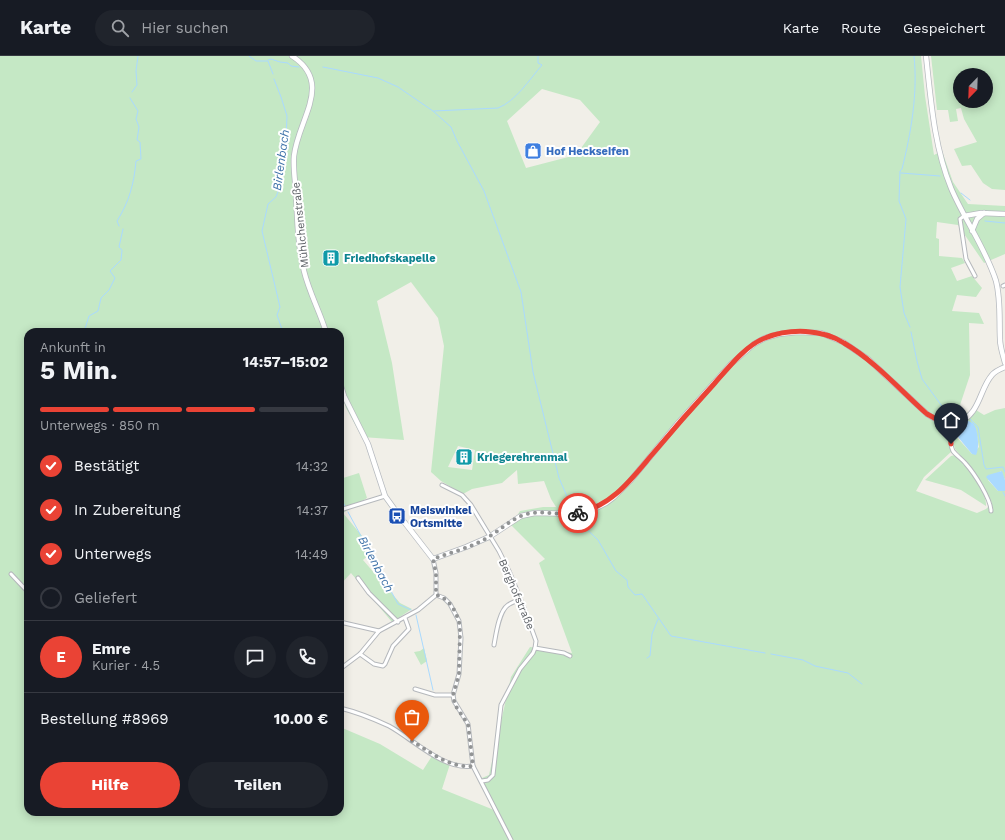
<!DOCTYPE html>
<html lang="de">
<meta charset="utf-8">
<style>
body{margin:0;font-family:"Work Sans",sans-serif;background:#20242c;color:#f1f3f6;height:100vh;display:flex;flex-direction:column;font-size:15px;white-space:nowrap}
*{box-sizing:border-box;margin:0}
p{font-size:13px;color:#9ea1a6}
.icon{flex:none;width:22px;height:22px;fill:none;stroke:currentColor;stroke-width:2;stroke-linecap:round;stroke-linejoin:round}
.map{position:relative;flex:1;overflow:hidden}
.side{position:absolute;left:24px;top:272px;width:320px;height:488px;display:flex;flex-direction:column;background:#171b24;border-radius:12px;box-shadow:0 2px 10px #0003}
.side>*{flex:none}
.needle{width:26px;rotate:203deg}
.fabs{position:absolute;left:953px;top:12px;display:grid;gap:8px}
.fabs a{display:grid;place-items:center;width:40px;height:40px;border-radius:50%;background:#171b24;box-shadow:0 2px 10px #0003;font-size:20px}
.pin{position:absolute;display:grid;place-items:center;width:34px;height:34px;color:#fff;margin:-41px -17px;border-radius:50% 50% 50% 0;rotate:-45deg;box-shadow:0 0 4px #0007}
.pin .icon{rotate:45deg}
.courier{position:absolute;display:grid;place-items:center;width:40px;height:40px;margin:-20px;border:3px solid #ea4335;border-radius:50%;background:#fff;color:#222;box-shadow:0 1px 5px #0007}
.headline em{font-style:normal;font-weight:700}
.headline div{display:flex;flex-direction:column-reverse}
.headline{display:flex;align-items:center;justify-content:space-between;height:68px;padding:0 16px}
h1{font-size:26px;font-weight:700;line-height:30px}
.bar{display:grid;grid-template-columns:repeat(4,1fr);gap:6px 4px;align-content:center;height:48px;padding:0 16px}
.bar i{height:5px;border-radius:3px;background:#363941}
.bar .current{background:#ea4335}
.bar p{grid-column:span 4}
.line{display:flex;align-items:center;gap:10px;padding:0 16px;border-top:1px solid #363941}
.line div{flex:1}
.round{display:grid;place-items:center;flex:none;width:42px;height:42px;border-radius:21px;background:#20242c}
ol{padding:0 16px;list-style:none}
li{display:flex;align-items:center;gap:12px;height:44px}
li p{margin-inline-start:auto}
li .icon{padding:4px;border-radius:50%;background:#ea4335;color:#fff;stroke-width:4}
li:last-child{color:#9ea1a6}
li i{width:22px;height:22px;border:2px solid #363941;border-radius:50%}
.primary-button{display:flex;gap:8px;margin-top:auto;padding:8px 16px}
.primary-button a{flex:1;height:46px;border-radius:24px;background:#ea4335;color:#fff;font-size:16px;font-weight:700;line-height:46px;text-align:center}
.primary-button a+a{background:#20242c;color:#f1f3f6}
header{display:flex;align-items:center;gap:24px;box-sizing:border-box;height:56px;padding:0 20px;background:#171b24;border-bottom:1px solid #363941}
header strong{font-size:19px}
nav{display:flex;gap:22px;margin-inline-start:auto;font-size:14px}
.search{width:280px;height:36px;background:#20242c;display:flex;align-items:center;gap:10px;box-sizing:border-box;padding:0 14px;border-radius:22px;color:#9ea1a6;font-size:15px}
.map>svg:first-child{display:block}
</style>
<header>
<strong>Karte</strong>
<div class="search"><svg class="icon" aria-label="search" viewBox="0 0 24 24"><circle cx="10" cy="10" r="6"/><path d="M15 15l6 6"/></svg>Hier suchen</div>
<nav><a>Karte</a><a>Route</a><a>Gespeichert</a></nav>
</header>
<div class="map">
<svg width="1005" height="784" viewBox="0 0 1005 784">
<rect width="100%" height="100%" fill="#f1efe8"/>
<g fill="#c5e8c5" fill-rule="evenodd">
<path d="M0 0H921L925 40 934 99 942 95 953 126 968 148 1005 150V198L984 207 958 169 937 166 936 182 939 183V200L962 202 965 207 951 212 957 225 972 220 982 232 976 241 957 239 952 255 979 257 984 268 969 267 970 319 960 349 966 357 976 354 984 359 995 354 1005 352V424L1001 415 988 424 998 435H1005V784H0ZM542 33 580 44 600 66 576 99 526 112 507 65ZM411 226 438 262 444 290 431 416 441 425 463 438 472 433 502 427 517 414 518 428 544 425 551 443 556 451H543L520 455 511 469 545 503 539 507 572 597 530 591 511 621 489 719 482 722 494 754 442 733 450 708 432 700 423 714 380 688 340 671V756H28V276H340V334L346 352 362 381 404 384 392 307 377 245ZM938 357C948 361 955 360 966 357V364C977 369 977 380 979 391L972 398 954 378V389L955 393 972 413 992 447 986 453 977 457 916 435 924 421 952 395 949 369ZM458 390 475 394 472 414 448 411Z"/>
<path d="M931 0H1005V134L992 133 983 127 971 109 962 110 954 93 977 86 964 63 961 52 956 53 958 65 950 66 948 54H937ZM960 19H986V45H960Z"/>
<path d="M955 399C966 410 987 435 986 450L961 434 925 424 951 400Z"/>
<path d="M359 417 367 442 343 457 367 486 372 496 363 504 400 547 412 553 392 566 351 517 340 529V423Z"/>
<path d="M424 592 427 605 421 609 414 596 420 595Z"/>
</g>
<g fill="#aadaff">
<path d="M966 364C968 365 971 366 973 367 978 372 980 393 976 399L972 398 953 375 955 370Z"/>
<path d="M1002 415 1005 424V435H998L986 421 988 419Z"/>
</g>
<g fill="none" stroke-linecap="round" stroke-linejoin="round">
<g stroke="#aadaff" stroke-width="1">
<path d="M249 0 256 5H268L273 18"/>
<path d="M268 4 271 3 280 6 288 7 291 10 299 11"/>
<path d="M323 11 378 22 398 31 433 55 451 71 457 85 484 135 521 236 533 316 559 422 573 454"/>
<path d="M274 23 281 41 287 60 286 82 279 113V133L276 141 268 148 262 175 280 251 277 259 283 276"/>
<path d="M132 36 137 29 136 15 138 0"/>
<path d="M434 55 498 52C516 45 529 24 542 9L538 7V0"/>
<path d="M901 117 940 120"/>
<path d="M961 137 970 144"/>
<path d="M985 165 1005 167"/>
<path d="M119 170 117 165C129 146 134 128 136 105L141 103 140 86 137 84 139 71 136 63 138 55 130 42"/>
<path d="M910 271 904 257 900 231 906 163 899 145 900 115 902 113C911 77 918 37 914 0"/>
<path d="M84 276 89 260 98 255 101 242 109 234 115 222 110 215 121 204 122 194 119 191 123 173"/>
<path d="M911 276 917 305 922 323 947 357 952 358 960 357"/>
<path d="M969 362 978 371 984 409 986 413 1003 411 1005 416"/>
<path d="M1003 436 1005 440"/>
<path d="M340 441 345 450"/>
<path d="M348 456 398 548 411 554"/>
<path d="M575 461 577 464 598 484 616 515 627 524 628 531 635 539 642 538 671 580 765 597"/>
<path d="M416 559 433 634"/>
<path d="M771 598 803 604 815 610 848 617 862 628"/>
<path d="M647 602 650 600 652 578 658 563"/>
</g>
<g stroke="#b5b8bc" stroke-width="5">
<g id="street">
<path d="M964 160 960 163 966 203 975 220"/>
<path d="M1003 230 1005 229"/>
<path d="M950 367C950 376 949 387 953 395 956 399 963 404 966 408 974 417 991 443 991 455"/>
<path d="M442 429 462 439 471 449 499 495 509 515 524 552 536 585 535 592 533 597 520 613 501 649 493 719 488 724 482 725"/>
<path d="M340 454 385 440"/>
<path d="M11 518 28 536"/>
<path d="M358 522 369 537 398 566"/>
<path d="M436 539 444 542 450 548 459 565 461 582 459 618 453 639 454 645 468 668 473 710 511 784"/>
<path d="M340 566 379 575"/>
<path d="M494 589C496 578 499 555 508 549 511 547 516 545 520 543"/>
<path d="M535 592 564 597 570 600"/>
<path d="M360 598 374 608 383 610 385 608 393 590 409 573 405 562"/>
<path d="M340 613 360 598 379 575 418 554 436 539V517L433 503"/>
<path d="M415 633 435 639H453"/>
<path d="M340 652C357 656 374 663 389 670 413 683 444 715 473 710"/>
</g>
</g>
<g stroke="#b6babf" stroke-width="6">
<g id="secondary">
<path d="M292 0C334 27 298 63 294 100 293 112 295 124 296 136 297 163 298 190 304 215 309 236 320 256 326 276"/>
<path d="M926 0C931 45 934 90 951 132 964 163 986 193 996 225 1001 244 999 264 1000 283 1000 291 1003 299 1005 307"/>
<path d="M964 160 981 157 1005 158"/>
<path d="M972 175 977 163 984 157"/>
<path d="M340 327 344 340 368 388 385 440 398 458 433 503 466 491 489 481 521 460 535 457 577 458 596 452 606 447 614 441 630 425 678 367 731 308 754 288 765 282 779 278 798 276 821 277 843 286 868 303 927 358C941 368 962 371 973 355 981 344 983 329 992 319 995 315 1000 313 1005 311"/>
</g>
</g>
<use href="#street" stroke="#fff" stroke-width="3"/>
<use href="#secondary" stroke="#fff" stroke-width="4.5"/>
</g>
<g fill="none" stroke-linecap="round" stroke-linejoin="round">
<path stroke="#929495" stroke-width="4" stroke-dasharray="0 7.2" d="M412 685C430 696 451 713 473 710L468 668 455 649 453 639 459 618 460 571C458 558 450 542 436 539V517L433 503C452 496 473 491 490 480 502 473 512 462 527 458 544 454 561 460 578 457"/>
<path stroke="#ea4335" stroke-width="5" d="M578 457C611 450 630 425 650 401 671 376 692 352 714 328 728 312 746 289 765 282 790 272 822 273 844 287 875 305 900 334 927 358L938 364 950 367 951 388"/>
</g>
<defs>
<g id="shop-square" transform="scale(0.9)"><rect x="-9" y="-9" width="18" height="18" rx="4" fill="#3f7fe0" stroke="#fff"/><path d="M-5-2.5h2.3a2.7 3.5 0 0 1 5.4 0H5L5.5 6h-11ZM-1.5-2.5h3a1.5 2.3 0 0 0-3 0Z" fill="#fff"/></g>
<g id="building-square" transform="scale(0.9)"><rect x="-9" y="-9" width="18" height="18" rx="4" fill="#0f9aa8" stroke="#fff"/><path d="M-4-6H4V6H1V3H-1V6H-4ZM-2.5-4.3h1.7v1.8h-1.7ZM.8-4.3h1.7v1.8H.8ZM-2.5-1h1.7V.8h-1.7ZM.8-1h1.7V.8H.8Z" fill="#fff"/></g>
<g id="bus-square" transform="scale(0.9)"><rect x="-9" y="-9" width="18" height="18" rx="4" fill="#1a4fb4" stroke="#fff"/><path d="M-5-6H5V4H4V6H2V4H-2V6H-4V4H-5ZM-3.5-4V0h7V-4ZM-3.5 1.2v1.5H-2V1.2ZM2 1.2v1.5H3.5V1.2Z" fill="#fff"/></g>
</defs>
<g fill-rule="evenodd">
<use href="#shop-square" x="533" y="95"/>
<use href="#building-square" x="331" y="202"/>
<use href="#building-square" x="464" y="401"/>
<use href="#bus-square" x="397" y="460"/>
</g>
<g text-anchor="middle" stroke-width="4" stroke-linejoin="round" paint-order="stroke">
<g font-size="11" font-weight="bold" fill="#366cbe" stroke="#fff" text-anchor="start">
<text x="546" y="99">Hof Heckseifen</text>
</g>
<g font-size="11" fill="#5f6368" stroke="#fff">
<text transform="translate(300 169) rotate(-96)" y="4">Mühlchenstraße</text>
<text transform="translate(517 538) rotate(67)" y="4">Berghofstraße</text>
</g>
<g font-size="11" font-weight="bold" fill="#0d838f" stroke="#fff" text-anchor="start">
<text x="344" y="206">Friedhofskapelle</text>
<text x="477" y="405">Kriegerehrenmal</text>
</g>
<g font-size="11" font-weight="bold" fill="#164399" stroke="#fff" text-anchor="start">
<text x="410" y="458">Meiswinkel<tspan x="410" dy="13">Ortsmitte</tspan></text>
</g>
<g font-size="12" font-style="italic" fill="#4174aa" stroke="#fff">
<text transform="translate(281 104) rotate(-82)" y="4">Birlenbach</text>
<text transform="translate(376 508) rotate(62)" y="4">Birlenbach</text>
</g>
</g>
</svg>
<div class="fabs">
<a><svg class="needle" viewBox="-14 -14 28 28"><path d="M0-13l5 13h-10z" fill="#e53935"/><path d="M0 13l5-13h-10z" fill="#9ea1a6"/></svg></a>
</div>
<div class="pin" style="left:412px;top:685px;background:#ea580c"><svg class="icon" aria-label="bag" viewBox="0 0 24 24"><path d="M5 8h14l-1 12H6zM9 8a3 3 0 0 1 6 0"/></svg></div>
<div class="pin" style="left:951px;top:388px;background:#1f2937"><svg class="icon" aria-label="home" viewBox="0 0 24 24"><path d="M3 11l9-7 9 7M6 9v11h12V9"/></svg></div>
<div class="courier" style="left:578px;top:457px"><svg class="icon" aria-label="bike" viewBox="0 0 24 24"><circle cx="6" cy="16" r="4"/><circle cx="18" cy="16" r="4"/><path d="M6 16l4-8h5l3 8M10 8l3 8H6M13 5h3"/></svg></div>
<section class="side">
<div class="headline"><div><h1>5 Min.</h1><p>Ankunft in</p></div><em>14:57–15:02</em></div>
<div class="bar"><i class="current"></i><i class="current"></i><i class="current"></i><i></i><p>Unterwegs · 850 m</p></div>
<ol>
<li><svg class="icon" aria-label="check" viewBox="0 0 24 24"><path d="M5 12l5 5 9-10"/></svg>Bestätigt<p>14:32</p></li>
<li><svg class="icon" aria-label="check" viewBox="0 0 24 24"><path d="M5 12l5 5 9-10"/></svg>In Zubereitung<p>14:37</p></li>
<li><svg class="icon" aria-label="check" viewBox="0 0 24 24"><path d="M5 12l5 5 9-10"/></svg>Unterwegs<p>14:49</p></li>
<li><i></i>Geliefert</li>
</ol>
<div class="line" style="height:72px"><b class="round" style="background:#ea4335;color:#fff">E</b><div><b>Emre</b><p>Kurier · 4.5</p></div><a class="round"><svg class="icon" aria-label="chat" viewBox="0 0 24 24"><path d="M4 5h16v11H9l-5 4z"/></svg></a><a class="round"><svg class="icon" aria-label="phone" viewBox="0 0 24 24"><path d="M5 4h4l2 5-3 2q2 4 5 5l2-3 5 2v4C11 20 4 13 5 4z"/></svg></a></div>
<div class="line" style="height:52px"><div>Bestellung #8969</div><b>10.00 €</b></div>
<div class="primary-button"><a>Hilfe</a><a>Teilen</a></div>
</section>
</div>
